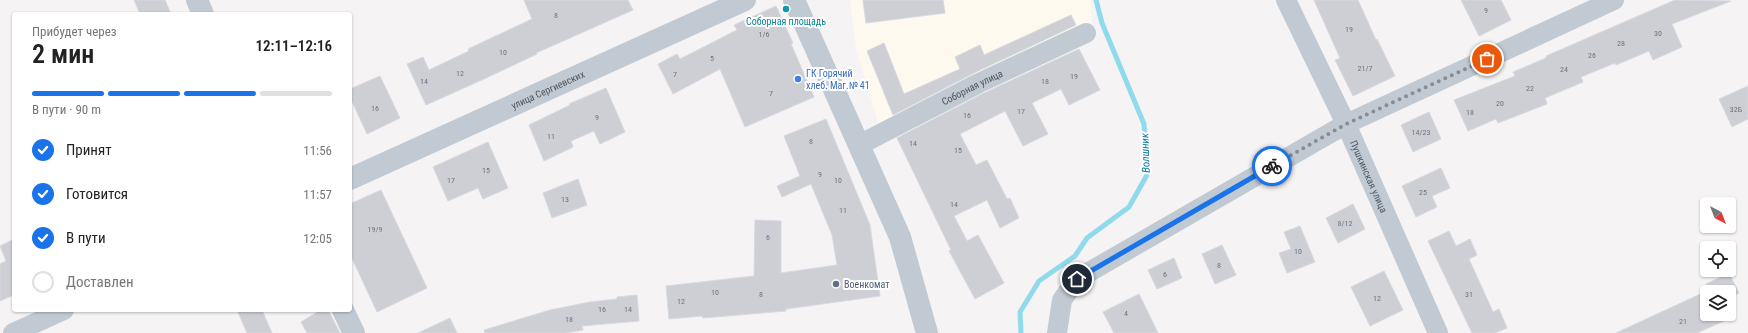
<!DOCTYPE html>
<html lang="ru">
<meta charset="utf-8">
<style>
body{margin:0;font-family:"Roboto Condensed",sans-serif;background:#f2f2f2;color:#222;height:100vh;display:flex;flex-direction:column;font-size:15px;white-space:nowrap}
*{box-sizing:border-box;margin:0}
p{font-size:13px;color:#767676}
.icon{flex:none;width:22px;height:22px;fill:none;stroke:currentColor;stroke-width:2;stroke-linecap:round;stroke-linejoin:round}
.map{position:relative;flex:1;overflow:hidden}
.drawer{position:absolute;left:12px;top:12px;width:340px;height:300px;display:flex;flex-direction:column;background:#fff;border-radius:4px;box-shadow:0 1px 3px #0004}
.drawer>*{flex:none}
.needle{width:26px;rotate:138deg}
.tools{position:absolute;left:1700px;top:197px;display:grid;gap:8px}
.tools a{display:grid;place-items:center;width:36px;height:36px;border-radius:4px;background:#fff;box-shadow:0 1px 3px #0004;font-size:20px}
.pin{position:absolute;display:grid;place-items:center;width:34px;height:34px;color:#fff;margin:-17px;border:2px solid #fff;border-radius:50%;box-shadow:0 1px 4px #0007}
.courier{position:absolute;display:grid;place-items:center;width:40px;height:40px;margin:-20px;border:3px solid #1a73e8;border-radius:50%;background:#fff;color:#222;box-shadow:0 1px 5px #0007}
.overview em{font-style:normal;font-weight:600}
.overview div{display:flex;flex-direction:column-reverse}
.overview{display:flex;align-items:center;justify-content:space-between;height:68px;padding:0 20px}
h1{font-size:26px;font-weight:600;line-height:30px}
.bar{display:grid;grid-template-columns:repeat(4,1fr);gap:6px 4px;align-content:center;height:48px;padding:0 20px}
.bar i{height:5px;border-radius:3px;background:#e0e0e0}
.bar .on{background:#1a73e8}
.bar p{grid-column:span 4}
ol{padding:0 20px;list-style:none}
li{display:flex;align-items:center;gap:12px;height:44px}
li p{margin-inline-start:auto}
li .icon{padding:4px;border-radius:50%;background:#1a73e8;color:#fff;stroke-width:4}
li:last-child{color:#767676}
li i{width:22px;height:22px;border:2px solid #e0e0e0;border-radius:50%}
.map>svg:first-child{display:block}
</style>
<div class="map">
<svg width="1748" height="333" viewBox="0 0 1748 333">
<rect width="100%" height="100%" fill="#f5f3f3"/>
<path fill="#fdf9ef" d="M850 0H1091L1092 27 879 126 856 49Z"/>
<g fill="none" stroke-linecap="round" stroke-linejoin="round">
<path stroke="#90daee" stroke-width="5" d="M1021 333 1020 312 1039 281 1075 256 1087 238 1129 207 1147 175 1144 124 1102 23 1096 0"/>
</g>
<g fill="#cdcfd5" stroke="#d7d9de">
<path d="M134 0H165L171 14H140Z"/>
<path d="M524 0H628L633 10 536 53 537 54 484 79 426 105 407 64 423 57 429 70 469 51 468 49 532 19Z"/>
<path d="M863 0H943L945 13 866 23Z"/>
<path d="M1314 0H1358L1376 40 1377 39 1395 76 1353 96 1335 60 1340 58Z"/>
<path d="M1461 0H1501L1511 20 1479 36Z"/>
<path d="M1675 0 1731 1 1672 24 1682 47 1653 60 1649 51 1616 65 1615 63 1581 77 1583 82 1545 98 1547 104 1498 123 1496 119 1468 131 1454 100 1515 76 1513 72 1546 58V56Z"/>
<path d="M776 6 793 43 791 44 814 97 745 127 720 69 673 94 658 64 677 54 680 59 737 30 734 25Z"/>
<path d="M1071 15 1076 25 974 73 893 115 867 51 884 43 904 94 960 69 955 57 980 45 984 55Z"/>
<path d="M1079 49 1100 90 1069 105 1061 89 1032 103 1048 134 1023 146 1005 111 960 134 976 165 987 160 1007 199 1010 198 1019 218 1000 228 987 200 954 216 967 241 978 235 1004 283 975 299 949 251 951 250 897 138 984 93Z"/>
<path d="M380 76 400 118 367 134 350 97V89Z"/>
<path d="M1748 86V119L1732 127 1719 99Z"/>
<path d="M606 88 625 132 600 144 594 131 571 141 573 147 544 161 529 125 570 105 569 104Z"/>
<path d="M1429 112 1441 139 1413 152 1401 125Z"/>
<path d="M826 119 870 225 880 296 786 309V311L703 318 702 316 669 319 666 286 754 276 755 220 781 221V273L837 265 832 235 811 184 782 197 777 186 800 176 784 136Z"/>
<path d="M488 142 508 188 483 199 478 188 448 201 433 167Z"/>
<path d="M1441 168 1450 188 1432 196 1437 207 1416 217 1402 186Z"/>
<path d="M578 179 587 205 552 218 543 193Z"/>
<path d="M381 190 427 288 377 312 350 254V204Z"/>
<path d="M1353 204 1365 229 1338 243 1326 218Z"/>
<path d="M1300 226 1315 262 1287 273 1279 253 1291 249 1284 232Z"/>
<path d="M1449 231 1456 246 1470 239 1477 255 1469 259 1493 312 1499 309 1507 328 1495 333H1472L1428 241Z"/>
<path d="M14 239V295L0 301V264L6 261 0 246Z"/>
<path d="M1222 245 1236 275 1215 284 1202 254Z"/>
<path d="M1174 258 1182 278 1157 289 1148 270Z"/>
<path d="M1384 271 1403 310 1370 326 1351 287Z"/>
<path d="M1725 275H1730L1739 293 1729 298V292H1707V314H1729V302L1735 316 1697 333H1616L1709 290 1706 284Z"/>
<path d="M1139 294 1158 333H1114L1103 312Z"/>
<path d="M637 295 639 321 582 326 583 330 566 333H485L484 330 550 310 590 302 617 299V297Z"/>
<path d="M237 310H262L272 333H247Z"/>
<path d="M321 310H328L340 333H307L301 322Z"/>
<path d="M450 318 457 333H418Z"/>
</g>
<g fill="none" stroke-linecap="round" stroke-linejoin="round">
<g stroke="#c1cad2" stroke-width="20">
<path id="s1" d="M1286 0 1346 124 1438 333"/>
<path id="s2" d="M859 145 979 83 1086 33"/>
<path d="M13 333 64 310"/>
<path d="M1057 333 1062 300 1077 279 1346 124 1614 0"/>
</g>
<g stroke="#c1cad2" stroke-width="22">
<path d="M197 0 203 14"/>
<path d="M794 0 900 237 927 333"/>
<path id="s3" d="M350 179 745 0"/>
<path d="M343 310 354 333"/>
</g>
</g>
<g fill="none" stroke-linecap="round" stroke-linejoin="round">
<path stroke="#868d94" stroke-width="4" stroke-dasharray="0 7.2" d="M1272 166 1346 124 1487 59"/>
<path stroke="#1a73e8" stroke-width="5" d="M1077 279 1272 166"/>
</g>
<circle fill="#0f9aa8" stroke="#fff" stroke-width="1.5" cx="786" cy="9" r="4"/>
<circle fill="#3f7fe0" stroke="#fff" stroke-width="1.5" cx="798" cy="79" r="4"/>
<circle fill="#5c6f8a" stroke="#fff" stroke-width="1.5" cx="836" cy="284" r="4"/>
<g text-anchor="middle" stroke-width="4" stroke-linejoin="round" paint-order="stroke">
<g font-size="8" fill="#6b747e">
<text x="1486" y="13">9</text>
<text x="556" y="18">8</text>
<text x="1349" y="32">19</text>
<text x="1658" y="36">30</text>
<text x="764" y="37">1/6</text>
<text x="1621" y="46">28</text>
<text x="503" y="55">10</text>
<text x="1592" y="58">26</text>
<text x="712" y="61">5</text>
<text x="1365" y="71">21/7</text>
<text x="1564" y="72">24</text>
<text x="460" y="76">12</text>
<text x="675" y="77">7</text>
<text x="1074" y="79">19</text>
<text x="424" y="84">14</text>
<text x="1045" y="84">18</text>
<text x="1530" y="91">22</text>
<text x="771" y="96">7</text>
<text x="1500" y="106">20</text>
<text x="375" y="111">16</text>
<text x="1736" y="112">32Б</text>
<text x="1021" y="114">17</text>
<text x="1470" y="115">18</text>
<text x="967" y="118">16</text>
<text x="597" y="120">9</text>
<text x="1421" y="135">14/23</text>
<text x="551" y="139">11</text>
<text x="811" y="144">8</text>
<text x="913" y="146">14</text>
<text x="958" y="153">15</text>
<text x="486" y="173">15</text>
<text x="820" y="177">9</text>
<text x="451" y="183">17</text>
<text x="838" y="183">10</text>
<text x="1423" y="195">25</text>
<text x="565" y="202">13</text>
<text x="954" y="207">14</text>
<text x="843" y="213">11</text>
<text x="1345" y="226">8/12</text>
<text x="375" y="232">19/9</text>
<text x="768" y="240">6</text>
<text x="1298" y="254">10</text>
<text x="1219" y="268">8</text>
<text x="1165" y="277">6</text>
<text x="715" y="295">10</text>
<text x="761" y="297">8</text>
<text x="1469" y="297">31</text>
<text x="1377" y="301">12</text>
<text x="681" y="304">12</text>
<text x="602" y="312">16</text>
<text x="628" y="312">14</text>
<text x="1126" y="316">4</text>
<text x="569" y="322">18</text>
<text x="1683" y="324">21</text>
</g>
<g font-size="10" fill="#0d838f" stroke="#fff">
<text x="786" y="25">Соборная площадь</text>
</g>
<g font-size="10" fill="#366cbe" stroke="#fff" text-anchor="start">
<text x="806" y="77">ГК Горячий<tspan x="806" dy="12">хлеб. Маг.№ 41</tspan></text>
</g>
<g font-size="10" fill="#4a5661" stroke="#fff">
<text dy="4" stroke="none"><textPath href="#s2" startOffset="127">Соборная улица</textPath></text>
<text dy="4" stroke="none"><textPath href="#s3" startOffset="217">улица Сергиевских</textPath></text>
<text dy="4" stroke="none"><textPath href="#s1" startOffset="195">Пушкинская улица</textPath></text>
</g>
<g font-size="10" fill="#4e5e75" stroke="#fff" text-anchor="start">
<text x="844" y="288">Военкомат</text>
</g>
<g font-size="11" font-style="italic" fill="#0c7c9b" stroke="#fff">
<text transform="translate(1145 153) rotate(-92)" y="4">Волшник</text>
</g>
</g>
</svg>
<div class="tools">
<a><svg class="needle" viewBox="-14 -14 28 28"><path d="M0-13l5 13h-10z" fill="#e53935"/><path d="M0 13l5-13h-10z" fill="#767676"/></svg></a>
<a><svg class="icon" aria-label="locate" viewBox="0 0 24 24"><circle cx="12" cy="12" r="6"/><path d="M12 2v4M12 18v4M2 12h4M18 12h4"/></svg></a>
<a><svg class="icon" aria-label="layers" viewBox="0 0 24 24"><path d="M12 4l9 5-9 5-9-5zM3 14l9 5 9-5"/></svg></a>
</div>
<div class="pin" style="left:1487px;top:59px;background:#ea580c"><svg class="icon" aria-label="bag" viewBox="0 0 24 24"><path d="M5 8h14l-1 12H6zM9 8a3 3 0 0 1 6 0"/></svg></div>
<div class="pin" style="left:1077px;top:279px;background:#1f2937"><svg class="icon" aria-label="home" viewBox="0 0 24 24"><path d="M3 11l9-7 9 7M6 9v11h12V9"/></svg></div>
<div class="courier" style="left:1272px;top:166px"><svg class="icon" aria-label="bike" viewBox="0 0 24 24"><circle cx="6" cy="16" r="4"/><circle cx="18" cy="16" r="4"/><path d="M6 16l4-8h5l3 8M10 8l3 8H6M13 5h3"/></svg></div>
<section class="drawer">
<div class="overview"><div><h1>2 мин</h1><p>Прибудет через</p></div><em>12:11–12:16</em></div>
<div class="bar"><i class="on"></i><i class="on"></i><i class="on"></i><i></i><p>В пути · 90 m</p></div>
<ol>
<li><svg class="icon" aria-label="check" viewBox="0 0 24 24"><path d="M5 12l5 5 9-10"/></svg>Принят<p>11:56</p></li>
<li><svg class="icon" aria-label="check" viewBox="0 0 24 24"><path d="M5 12l5 5 9-10"/></svg>Готовится<p>11:57</p></li>
<li><svg class="icon" aria-label="check" viewBox="0 0 24 24"><path d="M5 12l5 5 9-10"/></svg>В пути<p>12:05</p></li>
<li><i></i>Доставлен</li>
</ol>
</section>
</div>
